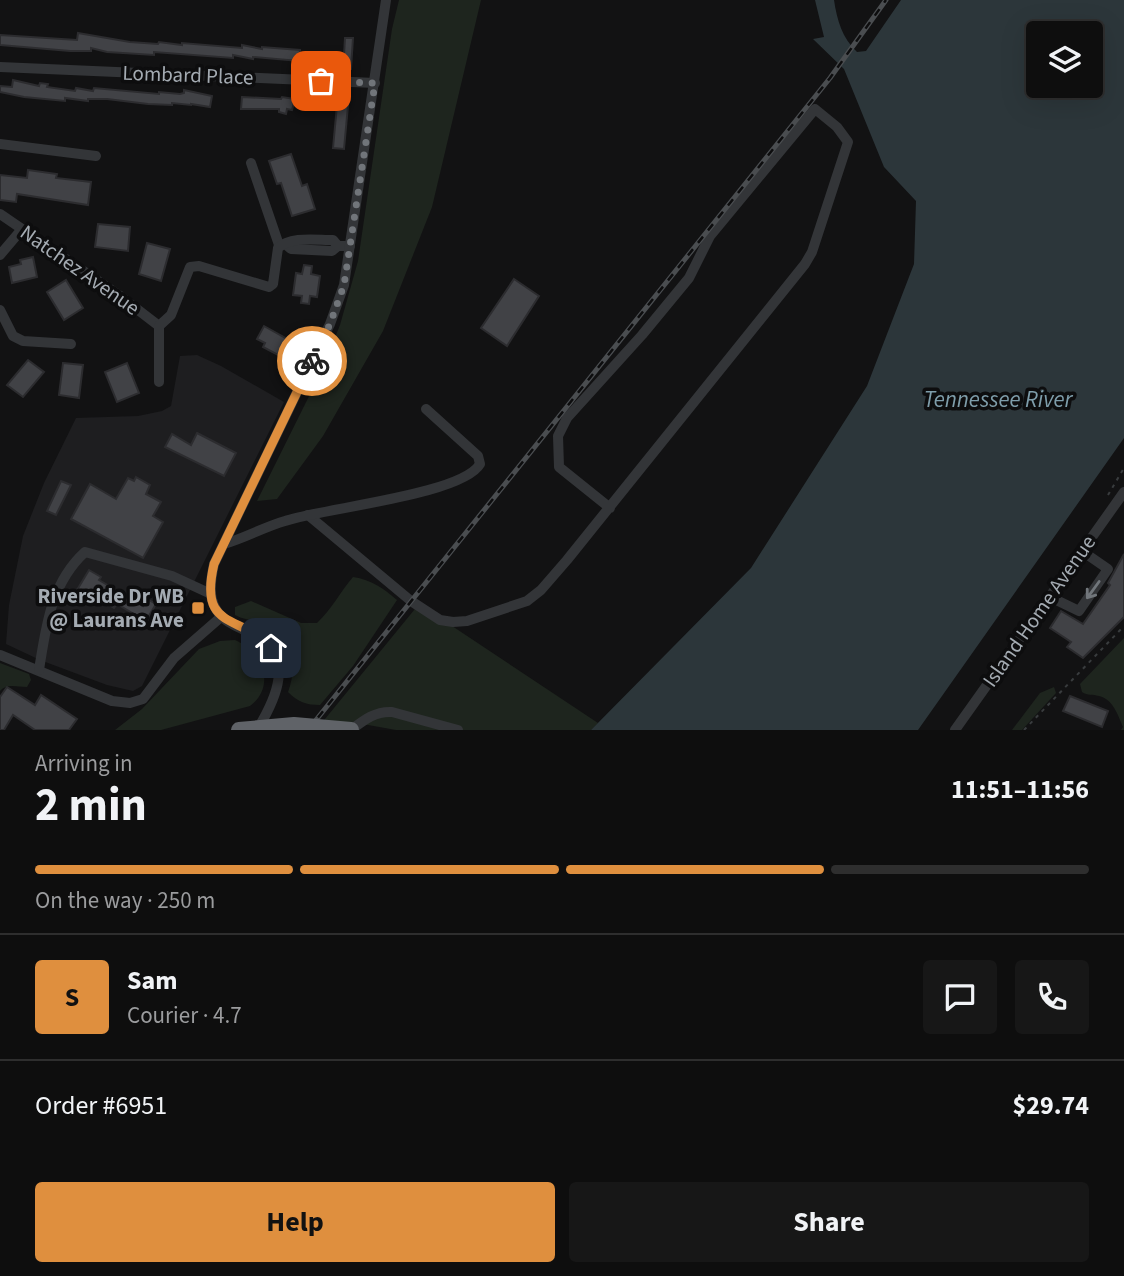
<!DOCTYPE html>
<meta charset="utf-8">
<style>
body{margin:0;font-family:"Source Sans 3",sans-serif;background:#171717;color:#f1f3f6;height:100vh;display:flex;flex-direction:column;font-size:26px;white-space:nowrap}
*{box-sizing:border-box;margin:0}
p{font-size:23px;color:#9b9c9e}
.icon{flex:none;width:38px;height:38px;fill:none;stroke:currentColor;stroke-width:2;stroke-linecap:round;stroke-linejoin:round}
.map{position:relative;height:730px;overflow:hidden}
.side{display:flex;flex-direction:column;background:#0e0e0e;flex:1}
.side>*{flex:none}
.buttons{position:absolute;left:1026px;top:21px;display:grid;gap:14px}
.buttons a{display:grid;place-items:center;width:77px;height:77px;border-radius:7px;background:#0e0e0e;box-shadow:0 7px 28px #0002,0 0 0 2px #2e2e2e;font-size:35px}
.pin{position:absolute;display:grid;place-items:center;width:60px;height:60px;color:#fff;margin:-30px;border-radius:14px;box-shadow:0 4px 10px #0006}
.courier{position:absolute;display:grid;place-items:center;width:70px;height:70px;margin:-35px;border:5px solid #df8f3e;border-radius:50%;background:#fff;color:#222;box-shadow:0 2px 9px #0007}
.summary em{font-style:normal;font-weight:700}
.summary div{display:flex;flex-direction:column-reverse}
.summary{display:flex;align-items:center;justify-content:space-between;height:119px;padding:0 35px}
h1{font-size:46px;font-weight:700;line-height:52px}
.bar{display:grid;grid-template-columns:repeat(4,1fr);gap:10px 7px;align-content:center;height:84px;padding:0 35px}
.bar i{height:9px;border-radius:5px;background:#2e2e2e}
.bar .current{background:#df8f3e}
.bar p{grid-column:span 4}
.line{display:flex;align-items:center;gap:18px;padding:0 35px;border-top:2px solid #2e2e2e}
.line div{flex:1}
.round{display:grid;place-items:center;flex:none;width:74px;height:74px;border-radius:7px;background:#171717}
.button{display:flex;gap:14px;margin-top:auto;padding:14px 35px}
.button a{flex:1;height:80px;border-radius:7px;background:#df8f3e;color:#111;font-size:28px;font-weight:700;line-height:80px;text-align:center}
.button a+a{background:#171717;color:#f1f3f6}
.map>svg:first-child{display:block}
</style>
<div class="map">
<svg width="1124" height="730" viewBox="0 0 1124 730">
<rect width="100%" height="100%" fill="#121213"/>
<path fill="#1e1e20" d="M197 355 221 366 284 402 142 686 133 691 107 685 40 660 6 644 9 605 23 536 44 483 76 418 138 416 162 411 171 406 180 356Z"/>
<g fill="#1e251e">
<path d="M399 0H481L432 207 383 331 323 436 277 499 257 501 322 370 340 325 358 261 392 29Z"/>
<path d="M353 577C372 580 383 588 397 600L353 666 320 705C306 705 298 702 288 692 297 669 295 634 267 624 256 620 246 621 235 615V607L251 601 301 623H317C332 609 340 592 353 577Z"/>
<path d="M419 604 598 723 591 730H396L357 723 316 730Z"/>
<path d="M1124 638V730H1121L1123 727C1118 715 1113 699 1099 696 1092 694 1088 696 1082 692L1080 684Z"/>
<path d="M235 640C262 652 277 685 250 706L161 730H115L142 709 199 649 220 641Z"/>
<path d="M0 663 29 674 31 680 27 687C17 687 7 683 0 691Z"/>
<path d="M1054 687 1056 693 1022 730H1012L1040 693Z"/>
</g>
<path fill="#2c363a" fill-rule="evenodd" d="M815 0H834C837 20 842 38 857 52L866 51 901 0H1124V438L918 730H591L751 568 867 386 914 264 916 201 884 167 844 69 813 39 824 37ZM1038 33H1090V86H1038Z"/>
<g fill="#414246" stroke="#2c2c2f" stroke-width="2">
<path d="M78 33 130 42 158 44 159 42 182 45V43L242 48V45L262 49V47L300 50 299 61 253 57V59L233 55V58L154 52V55L107 52 91 48V51H70L0 45V35L77 40Z"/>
<path d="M345 38H353L351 69 340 68 342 55H344Z"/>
<path d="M13 80 39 86 40 83 48 84 47 87 75 91 76 88 93 91 94 88 159 94V92L180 94 184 93V90L212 96 210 107 191 104V105L172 103V105L148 104 107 99H88V101L65 98V101L24 97 0 92V86L12 87Z"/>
<path d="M338 94 349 95 344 149 333 148Z"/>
<path d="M242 97 281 99 282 97 295 99 292 110 287 109 286 114 279 112V109H241Z"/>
<path d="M291 154 302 186 307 184 315 209 292 216 281 183 277 184 269 161Z"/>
<path d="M28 170 57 174 56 178 91 182 88 205 17 194 16 202 0 200V175L27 178Z"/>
<path d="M98 224 130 227 128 251 95 247Z"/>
<path d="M147 243 170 249 161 281 139 274Z"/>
<path d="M33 257 37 277 12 283 9 267 21 264 20 260Z"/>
<path d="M304 265 312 266 311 274 320 276 317 297 310 296 309 304 301 303 302 296 293 295 296 273 302 274Z"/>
<path d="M514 279 539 296 507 346 481 328Z"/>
<path d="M66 280 83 308 64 320 47 292Z"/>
<path d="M264 326 287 339 278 355 263 347 265 343 257 339Z"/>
<path d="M28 360 44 372 23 397 7 385Z"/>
<path d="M63 363 83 365 79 398 59 395Z"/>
<path d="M127 363 139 393 117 402 105 372Z"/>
<path d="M197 433 236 453 224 476 165 447 172 434 191 445Z"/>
<path d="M136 477 150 485 146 494 161 502 153 516 163 522 143 558 71 519 90 484 116 499 128 478 134 481Z"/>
<path d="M61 481 71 485 56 515 47 511Z"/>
<path d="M1124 554V617L1083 658 1067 647 1071 642 1050 628 1061 611 1083 624 1110 585 1108 583Z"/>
<path d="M89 570 101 577 99 580 143 606 147 599 156 604 144 624 136 618 137 616 117 604 114 608 91 594 89 598 77 590Z"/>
<path d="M7 687 35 705 41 695 77 719 69 730H35L13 715 4 730H0V697Z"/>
<path d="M1070 696 1108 711 1102 727 1063 711Z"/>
</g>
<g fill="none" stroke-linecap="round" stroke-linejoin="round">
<g stroke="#393c3e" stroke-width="2" stroke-dasharray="3.5 5" stroke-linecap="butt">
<path d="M1108 495 1124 468"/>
<path d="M1024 730 1124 626"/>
</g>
<g stroke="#333538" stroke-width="10">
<path d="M0 67 375 83"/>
<path d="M0 144 96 156"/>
<path d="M251 163 279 245"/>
<path d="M0 214 120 296 159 326"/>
<path d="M285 244 291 249 332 251 338 246"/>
<path d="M0 255 22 229"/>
<path d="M0 310 13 336 23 341 71 344"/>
<path d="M159 382V326L171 315 190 267 199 266 269 287 273 284 278 248C291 236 315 240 333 240L338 246H350"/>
<path d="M308 515 411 601 440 620 453 622 467 621 527 601 541 590 567 560 805 264 812 252 848 142 837 127 815 109 710 236 689 278 642 335 567 418 558 436 559 467 610 508"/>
<path d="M224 544C245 538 264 527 285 521 323 508 462 495 480 464L478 456 426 409"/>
<path d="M1050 597 1079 611 1108 569 1082 551"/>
<path d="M0 655 112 701 130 703 143 699 174 658 221 617"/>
<path d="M39 670C46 626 51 583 85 552L172 576 211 594"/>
<path d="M257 730C276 699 296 657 254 635 244 629 229 625 221 616 207 601 210 583 214 564L330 324 344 285 386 0"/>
<path d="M351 730C364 720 375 711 392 712L458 730"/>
<path d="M955 730 1124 492"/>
</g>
<g stroke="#4a4d50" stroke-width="5">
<path id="rail" d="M308 730 830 78 886 0"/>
</g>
<use href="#rail" stroke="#0d0d0e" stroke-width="2.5" stroke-dasharray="8" stroke-linecap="butt"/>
<path stroke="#606368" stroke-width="16" d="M239 730 294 725 351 730"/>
</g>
<defs><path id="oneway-shaft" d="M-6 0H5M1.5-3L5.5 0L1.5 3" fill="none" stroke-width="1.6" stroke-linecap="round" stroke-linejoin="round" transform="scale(1.75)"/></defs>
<use stroke="#71767b" href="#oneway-shaft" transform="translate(1093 590) rotate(126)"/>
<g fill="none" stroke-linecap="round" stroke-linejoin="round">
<path stroke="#71757a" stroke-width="7" stroke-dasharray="0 12.6" d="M312 361 330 324 344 285 375 83 321 81"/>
<path stroke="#df8f3e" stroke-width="9" d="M271 648C241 613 198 632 214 564L312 361"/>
</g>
<rect fill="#df8f3e" stroke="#0d0d0e" stroke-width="2.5" x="191" y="601" width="14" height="14" rx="3.5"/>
<g text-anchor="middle" stroke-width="7" stroke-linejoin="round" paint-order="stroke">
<g font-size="21" fill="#a4abb2" stroke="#0d0d0e">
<text transform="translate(188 75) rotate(2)" y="7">Lombard Place</text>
<text transform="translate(80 270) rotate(35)" y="7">Natchez Avenue</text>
<text transform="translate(1039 611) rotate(-55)" y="7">Island Home Avenue</text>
</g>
<g font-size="21" font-weight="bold" fill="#a4abb2" stroke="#0d0d0e" text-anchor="end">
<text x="184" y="603">Riverside Dr WB<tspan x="184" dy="24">@ Laurans Ave</tspan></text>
</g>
<g font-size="23" font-style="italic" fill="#7e9daa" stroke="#0d0d0e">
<text x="998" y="407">Tennessee River</text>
</g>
</g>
</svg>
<div class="buttons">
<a><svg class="icon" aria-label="layers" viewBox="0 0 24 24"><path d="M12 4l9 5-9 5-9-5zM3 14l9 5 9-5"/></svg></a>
</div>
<div class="pin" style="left:321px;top:81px;background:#ea580c"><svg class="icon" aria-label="bag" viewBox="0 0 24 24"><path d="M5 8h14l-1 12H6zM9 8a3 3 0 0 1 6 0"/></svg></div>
<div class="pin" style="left:271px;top:648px;background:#1f2937"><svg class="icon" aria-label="home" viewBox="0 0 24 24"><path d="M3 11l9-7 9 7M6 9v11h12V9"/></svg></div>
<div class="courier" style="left:312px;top:361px"><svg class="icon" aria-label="bike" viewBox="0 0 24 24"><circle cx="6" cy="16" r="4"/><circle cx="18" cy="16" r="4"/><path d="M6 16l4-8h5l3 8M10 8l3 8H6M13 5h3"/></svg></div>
</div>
<section class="side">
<div class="summary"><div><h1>2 min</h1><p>Arriving in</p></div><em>11:51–11:56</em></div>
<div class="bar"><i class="current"></i><i class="current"></i><i class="current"></i><i></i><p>On the way · 250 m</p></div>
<div class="line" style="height:126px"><b class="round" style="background:#df8f3e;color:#111">S</b><div><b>Sam</b><p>Courier · 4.7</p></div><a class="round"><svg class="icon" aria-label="chat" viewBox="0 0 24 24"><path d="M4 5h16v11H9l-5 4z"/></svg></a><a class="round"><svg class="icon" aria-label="phone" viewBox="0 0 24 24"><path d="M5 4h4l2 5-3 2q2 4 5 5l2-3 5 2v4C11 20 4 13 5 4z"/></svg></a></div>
<div class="line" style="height:91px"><div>Order #6951</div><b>$29.74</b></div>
<div class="button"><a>Help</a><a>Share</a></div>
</section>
